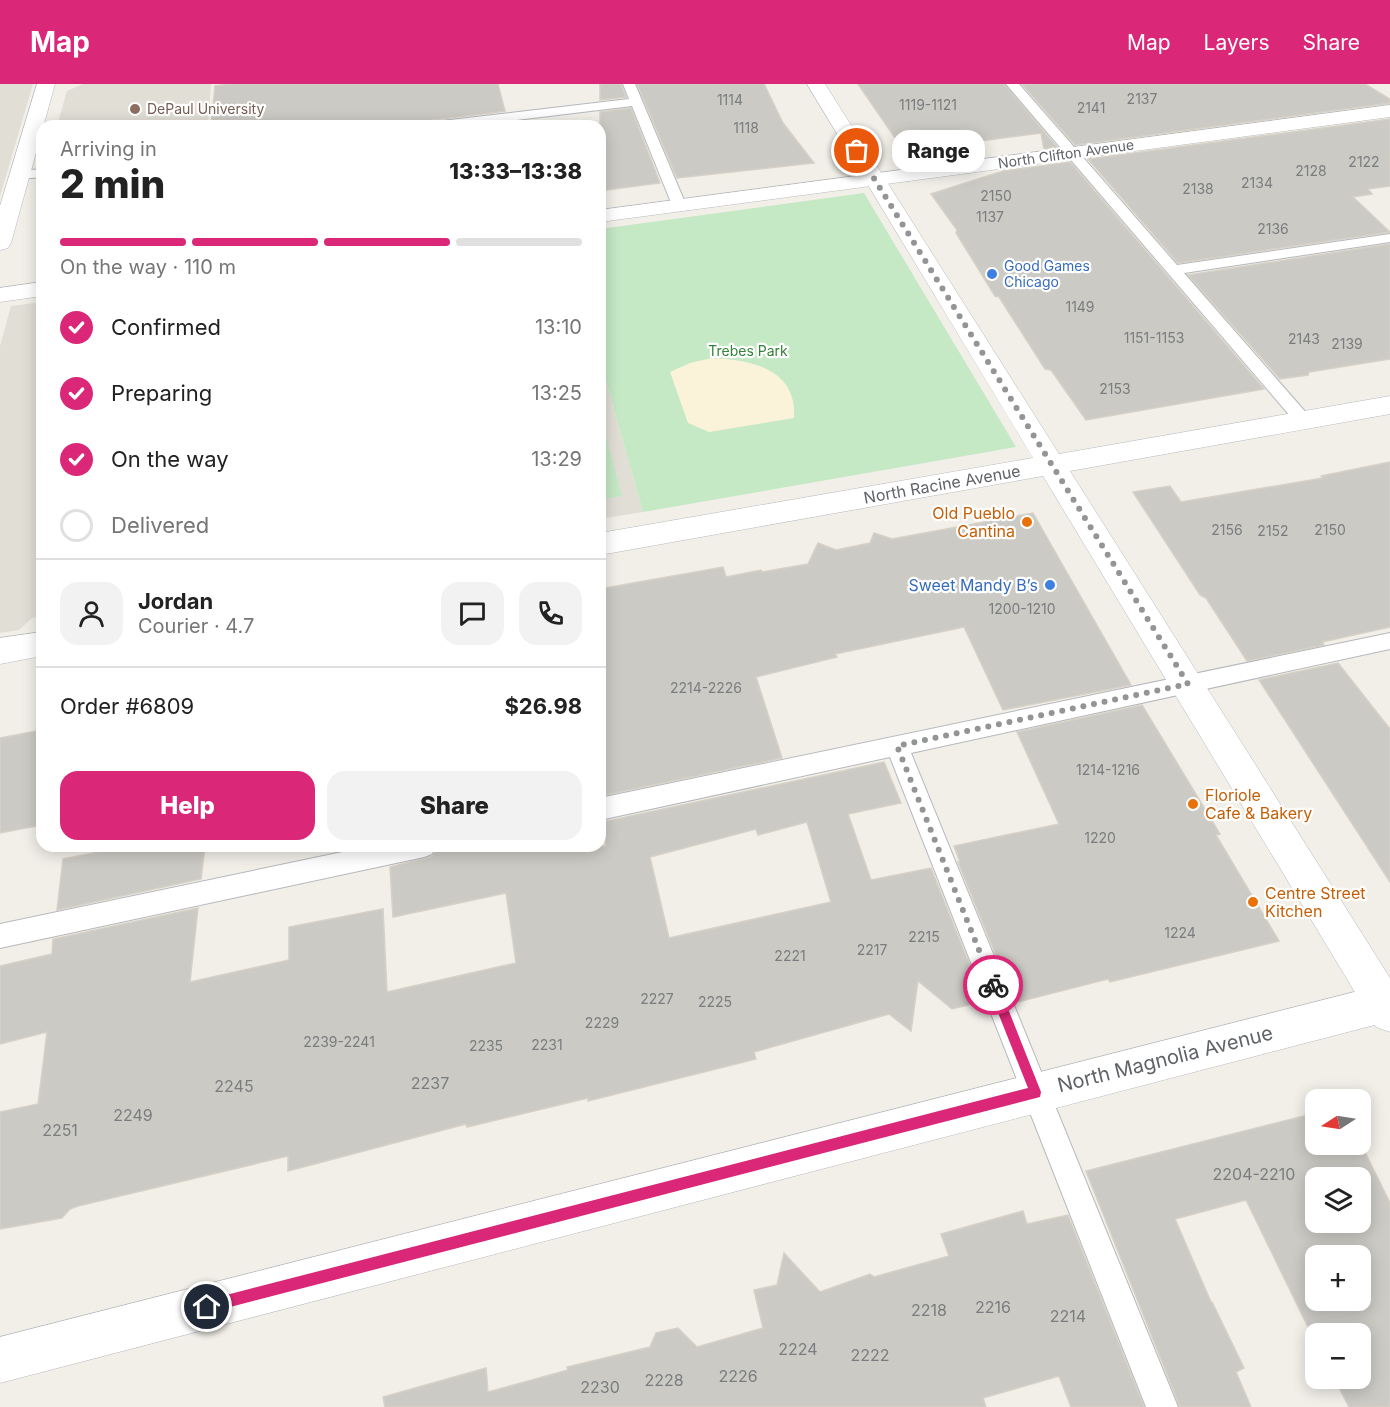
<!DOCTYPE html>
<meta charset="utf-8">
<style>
body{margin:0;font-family:Inter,sans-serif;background:#f2f2f2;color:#222;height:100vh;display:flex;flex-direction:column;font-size:22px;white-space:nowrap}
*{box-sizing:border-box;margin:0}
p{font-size:20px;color:#767676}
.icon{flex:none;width:33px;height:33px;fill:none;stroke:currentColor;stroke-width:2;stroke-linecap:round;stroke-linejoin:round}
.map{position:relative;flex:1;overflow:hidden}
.drawer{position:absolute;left:36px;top:36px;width:570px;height:732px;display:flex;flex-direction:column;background:#fff;border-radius:18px;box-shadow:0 3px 15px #0003}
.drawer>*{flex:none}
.needle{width:39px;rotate:258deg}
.fabs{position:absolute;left:1305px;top:1005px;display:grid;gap:12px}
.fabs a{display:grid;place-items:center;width:66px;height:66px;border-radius:12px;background:#fff;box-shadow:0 3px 15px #0003;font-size:30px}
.pin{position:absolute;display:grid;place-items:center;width:51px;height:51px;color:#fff;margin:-26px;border:3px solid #fff;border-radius:50%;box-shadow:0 2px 6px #0007}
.courier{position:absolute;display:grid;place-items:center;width:60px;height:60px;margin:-30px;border:4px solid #db2777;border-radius:50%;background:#fff;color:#222;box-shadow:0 2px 8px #0007}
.bubble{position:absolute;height:42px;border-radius:18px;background:#fff;box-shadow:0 3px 15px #0003;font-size:20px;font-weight:800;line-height:42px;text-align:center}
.headline em{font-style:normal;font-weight:800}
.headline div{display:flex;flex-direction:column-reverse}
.headline{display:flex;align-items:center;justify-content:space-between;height:102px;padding:0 24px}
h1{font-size:39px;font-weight:800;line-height:45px}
.bar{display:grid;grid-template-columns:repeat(4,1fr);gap:9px 6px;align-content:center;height:72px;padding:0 24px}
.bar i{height:8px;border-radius:4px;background:#e0e0e0}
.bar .active{background:#db2777}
.bar p{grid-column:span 4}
.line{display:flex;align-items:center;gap:15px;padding:0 24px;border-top:2px solid #e0e0e0}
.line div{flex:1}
.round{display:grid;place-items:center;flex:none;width:63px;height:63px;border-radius:18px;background:#f2f2f2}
ol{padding:0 24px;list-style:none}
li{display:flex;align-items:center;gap:18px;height:66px}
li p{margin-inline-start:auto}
li .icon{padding:6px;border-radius:50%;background:#db2777;color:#fff;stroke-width:4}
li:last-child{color:#767676}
li i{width:33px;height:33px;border:3px solid #e0e0e0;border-radius:50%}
.button{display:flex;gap:12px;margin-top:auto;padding:12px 24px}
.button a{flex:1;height:69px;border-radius:18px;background:#db2777;color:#fff;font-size:24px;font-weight:800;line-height:69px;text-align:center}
.button a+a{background:#f2f2f2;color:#222}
header{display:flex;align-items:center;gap:36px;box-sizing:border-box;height:84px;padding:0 30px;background:#db2777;color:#fff}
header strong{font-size:28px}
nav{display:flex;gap:33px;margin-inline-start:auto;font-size:21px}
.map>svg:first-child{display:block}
</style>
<header>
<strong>Map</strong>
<nav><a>Map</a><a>Layers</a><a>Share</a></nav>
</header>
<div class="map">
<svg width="1390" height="1323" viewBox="0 0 1390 1323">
<rect width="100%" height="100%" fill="#f1efe8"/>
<g fill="#e1ded6">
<path d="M0 0H33L0 112Z"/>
<path d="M83 0H211L208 42H57L67 7Z"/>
<path d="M42 218V532L32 534 19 546 0 549V262L11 222Z"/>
<path d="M600 275 643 428 600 435Z"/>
</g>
<g fill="#c5e8c5">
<path d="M864 109 1016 363 643 428 600 275V145Z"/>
<path d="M600 330 622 412 600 416Z"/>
</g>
<path fill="#fbf3d9" d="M712 274C752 276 797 285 794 334L709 348 688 339 670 288 690 279Z"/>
<g fill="#cccac5" stroke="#d6d1c6" stroke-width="1.5" fill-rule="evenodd">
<path d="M231 0H498L505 27 433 36 424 42H211L215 2Z"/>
<path d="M600 0H621L626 13 600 16Z"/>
<path d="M637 0H764L783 39 814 79 677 94Z"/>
<path d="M858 0H1004L1057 63 1044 65 1041 49 904 67Z"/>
<path d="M1022 0H1365L1390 15V19L1075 61Z"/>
<path d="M631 24 660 99 600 107V28Z"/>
<path d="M1390 35V102L1368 105 1372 110 1353 113 1390 148 1178 179 1088 75Z"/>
<path d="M1070 78 1264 305 1086 336 1051 286 1045 285 999 213 995 212 956 149 957 146 931 110 1003 87Z"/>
<path d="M1390 160V275L1309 288 1308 291 1280 295 1188 191Z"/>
<path d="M1390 378V543L1322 558 1324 561 1247 577 1206 514 1200 511 1133 408 1170 402 1181 418 1323 394 1321 392Z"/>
<path d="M1033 429 1131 601 1003 626 964 543 835 570 837 573 756 593 782 674 600 712V505L723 483 726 493 761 486 762 488 808 480 818 459 836 466 870 459 874 449 892 455Z"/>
<path d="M1338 579 1390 645V798L1259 596Z"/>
<path d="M1142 621 1220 750 1216 751 1279 857 1110 898 1108 895 1018 918 1014 911H1012L958 778H960L954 762 1059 740 1017 648Z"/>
<path d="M42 646V741L0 749V654Z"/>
<path d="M884 678 901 719 848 730 871 796 931 784 984 917 952 925 918 897 911 947 889 930 754 968 756 975 588 1017V1014L467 1043 466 1040 288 1087V1072L78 1122 70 1125 62 1134 0 1145V1028L38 1020 47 948 0 960V882L52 870 53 855 198 824 190 898 289 876V843L383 825 387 908 516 879 506 809 393 833 390 783 433 772 438 762H606L602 738ZM807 738 831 818 669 854 650 773 756 745 758 751Z"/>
<path d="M130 762H205L201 795 57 826 63 775Z"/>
<path d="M1316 1029V1060H1360V1058L1390 1119V1323H1349L1334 1294H1360V1250L1316 1251 1312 1244 1309 1245 1246 1116 1175 1135 1211 1218H1212L1244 1284 1236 1288 1251 1323H1180L1086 1087ZM1316 1094H1360V1138H1316ZM1316 1172H1360V1216H1316Z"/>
<path d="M1023 1127 1027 1140 1068 1131 1144 1323H1071L1059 1292 983 1314 986 1323H385L383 1313 486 1284 488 1308 568 1286 567 1283 650 1263 656 1249 678 1244 697 1263 763 1244 754 1206 777 1201 784 1169 820 1208 870 1190 874 1193 949 1172 941 1150Z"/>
</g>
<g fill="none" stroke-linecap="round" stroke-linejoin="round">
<g stroke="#b5b8bc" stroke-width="2">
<g id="lane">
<path d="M623 0H635L686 121 684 124H674L672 121 632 22 466 42H426L433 38 629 15Z"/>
<path d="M1006 0H1019L1177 181 1390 150V158L1184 189 1309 332 1312 336 1309 340H1297Z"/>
<path d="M42 85V93L19 95 12 91 19 87Z"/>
<path d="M1390 549V565L911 669 1178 1323H1146L890 673 600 736V714Z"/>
<path d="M371 762H436L432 770 424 773 0 864V840Z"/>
</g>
</g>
<g stroke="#b5b8bc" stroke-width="1">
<g id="street">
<path d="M37 0H55L11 159 8 164 0 166V122Z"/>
<path d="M1390 21V33L600 138V126Z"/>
<path d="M42 198V212L0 218V204Z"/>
<path d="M1390 899V937L0 1299V1253Z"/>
</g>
</g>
<g stroke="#b6babf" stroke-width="1">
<g id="secondary">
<path d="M807 0H825L1059 370 1390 312V330L1070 387 1390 894V948L1376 943 1043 392 600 471V449L1033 374Z"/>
<path d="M42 548V572L0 580V554Z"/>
</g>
</g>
<use href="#lane" fill="#fff" fill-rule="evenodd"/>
<use href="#street" fill="#fff" fill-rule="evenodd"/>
<use href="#secondary" fill="#fff" fill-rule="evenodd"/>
</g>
<path fill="#db2777" d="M993 895 997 897 1041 1008 1040 1013 207 1229 202 1227 200 1223 202 1218 207 1216 1028 1004 987 901Z"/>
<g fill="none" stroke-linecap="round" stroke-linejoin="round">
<path stroke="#929495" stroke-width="6" stroke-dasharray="0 10.8" d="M857 67 1188 600 897 662 993 901"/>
</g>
<circle fill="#8d6e63" stroke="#fff" stroke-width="2" cx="135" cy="25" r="6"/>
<g fill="#3f7fe0" stroke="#fff" stroke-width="2">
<circle cx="992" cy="190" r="6"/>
<circle cx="1050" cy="501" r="6"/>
</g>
<g fill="#e8710a" stroke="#fff" stroke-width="2">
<circle cx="1027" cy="438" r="6"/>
<circle cx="1193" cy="720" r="6"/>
<circle cx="1253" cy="818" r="6"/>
</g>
<g text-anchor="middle" stroke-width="4.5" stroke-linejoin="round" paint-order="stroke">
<g font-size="14" fill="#7a7d7f">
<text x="1142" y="20">2137</text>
<text x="730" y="21">1114</text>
<text x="928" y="26">1119-1121</text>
<text x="1091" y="29">2141</text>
<text x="746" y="49">1118</text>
<text x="1364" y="83">2122</text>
<text x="1311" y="92">2128</text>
<text x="1257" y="104">2134</text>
<text x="1198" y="110">2138</text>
<text x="996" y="117">2150</text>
<text x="990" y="138">1137</text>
<text x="1273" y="150">2136</text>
<text x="1080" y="228">1149</text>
<text x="1154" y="259">1151-1153</text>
<text x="1304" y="260">2143</text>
<text x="1347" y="265">2139</text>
<text x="1115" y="310">2153</text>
<text x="1227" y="451">2156</text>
<text x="1330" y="451">2150</text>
<text x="1273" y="452">2152</text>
<text x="1022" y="530">1200-1210</text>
<text x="706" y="609">2214-2226</text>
<text x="1108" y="691">1214-1216</text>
<text x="1100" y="759">1220</text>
<text x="1180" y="854">1224</text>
<text x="924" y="858">2215</text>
<text x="872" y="871">2217</text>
<text x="790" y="877">2221</text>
<text x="657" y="920">2227</text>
<text x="715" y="923">2225</text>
<text x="602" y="944">2229</text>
<text x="339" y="963">2239-2241</text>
<text x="547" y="966">2231</text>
<text x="486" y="967">2235</text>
</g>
<g font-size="14" fill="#785e54" stroke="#fff" text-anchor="start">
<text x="147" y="30">DePaul University</text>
</g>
<g font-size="14" fill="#5f6368" stroke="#fff">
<text transform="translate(1066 70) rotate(-8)" y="5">North Clifton Avenue</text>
</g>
<g font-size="14" fill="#366cbe" stroke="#fff" text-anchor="start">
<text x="1004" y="187">Good Games<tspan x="1004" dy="16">Chicago</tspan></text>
</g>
<g font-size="14" fill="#348238" stroke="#fff">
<text x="748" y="272">Trebes Park</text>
</g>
<g font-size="16" fill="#5f6368" stroke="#fff">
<text transform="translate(942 400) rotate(-10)" y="6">North Racine Avenue</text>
</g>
<g font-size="16" fill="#c56008" stroke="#fff" text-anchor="start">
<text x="1015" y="435" text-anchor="end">Old Pueblo<tspan x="1015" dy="18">Cantina</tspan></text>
<text x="1205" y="717">Floriole<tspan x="1205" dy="18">Cafe &amp; Bakery</tspan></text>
<text x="1265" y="815">Centre Street<tspan x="1265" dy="18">Kitchen</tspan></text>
</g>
<g font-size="16" fill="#366cbe" stroke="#fff" text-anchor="end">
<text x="1038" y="507">Sweet Mandy B’s</text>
</g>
<g font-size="16" fill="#7a7d7f">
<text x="430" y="1005">2237</text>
<text x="234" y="1008">2245</text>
<text x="133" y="1037">2249</text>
<text x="60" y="1052">2251</text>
<text x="1254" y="1096">2204-2210</text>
<text x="993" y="1229">2216</text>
<text x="929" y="1232">2218</text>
<text x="1068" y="1238">2214</text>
<text x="798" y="1271">2224</text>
<text x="870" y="1277">2222</text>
<text x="738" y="1298">2226</text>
<text x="664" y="1302">2228</text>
<text x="600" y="1309">2230</text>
</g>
<g font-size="20" fill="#5f6368" stroke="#fff">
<text transform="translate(1165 975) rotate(-14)" y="7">North Magnolia Avenue</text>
</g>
</g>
</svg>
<div class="fabs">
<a><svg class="needle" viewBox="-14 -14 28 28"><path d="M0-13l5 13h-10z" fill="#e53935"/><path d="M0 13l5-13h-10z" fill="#767676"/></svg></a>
<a><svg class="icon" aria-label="layers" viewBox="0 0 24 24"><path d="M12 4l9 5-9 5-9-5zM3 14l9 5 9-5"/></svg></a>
<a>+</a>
<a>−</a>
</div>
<div class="pin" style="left:857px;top:67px;background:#ea580c"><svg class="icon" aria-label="bag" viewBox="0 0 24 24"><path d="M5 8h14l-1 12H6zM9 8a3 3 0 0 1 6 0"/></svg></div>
<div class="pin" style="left:207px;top:1223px;background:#1f2937"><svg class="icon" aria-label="home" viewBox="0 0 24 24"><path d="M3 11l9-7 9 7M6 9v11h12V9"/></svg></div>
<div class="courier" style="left:993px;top:901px"><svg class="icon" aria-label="bike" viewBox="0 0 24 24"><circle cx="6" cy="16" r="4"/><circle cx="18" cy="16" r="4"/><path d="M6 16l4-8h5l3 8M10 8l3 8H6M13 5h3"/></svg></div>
<div class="bubble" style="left:892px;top:46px;width:93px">Range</div>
<section class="drawer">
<div class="headline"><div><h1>2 min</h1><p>Arriving in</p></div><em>13:33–13:38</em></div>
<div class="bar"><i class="active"></i><i class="active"></i><i class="active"></i><i></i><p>On the way · 110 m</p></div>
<ol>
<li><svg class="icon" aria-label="check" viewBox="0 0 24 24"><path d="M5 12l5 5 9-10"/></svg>Confirmed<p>13:10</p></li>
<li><svg class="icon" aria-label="check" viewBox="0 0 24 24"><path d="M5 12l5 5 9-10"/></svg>Preparing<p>13:25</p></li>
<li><svg class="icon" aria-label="check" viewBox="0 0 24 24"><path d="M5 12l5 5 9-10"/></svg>On the way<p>13:29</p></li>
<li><i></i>Delivered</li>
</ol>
<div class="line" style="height:108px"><a class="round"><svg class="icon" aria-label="person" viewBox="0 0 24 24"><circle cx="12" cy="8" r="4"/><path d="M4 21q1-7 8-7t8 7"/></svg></a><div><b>Jordan</b><p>Courier · 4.7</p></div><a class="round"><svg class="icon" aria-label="chat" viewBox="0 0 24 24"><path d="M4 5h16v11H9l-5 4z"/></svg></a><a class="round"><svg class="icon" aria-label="phone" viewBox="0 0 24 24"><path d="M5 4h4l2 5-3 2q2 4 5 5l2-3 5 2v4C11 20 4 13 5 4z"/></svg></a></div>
<div class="line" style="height:78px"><div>Order #6809</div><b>$26.98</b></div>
<div class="button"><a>Help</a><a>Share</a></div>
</section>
</div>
